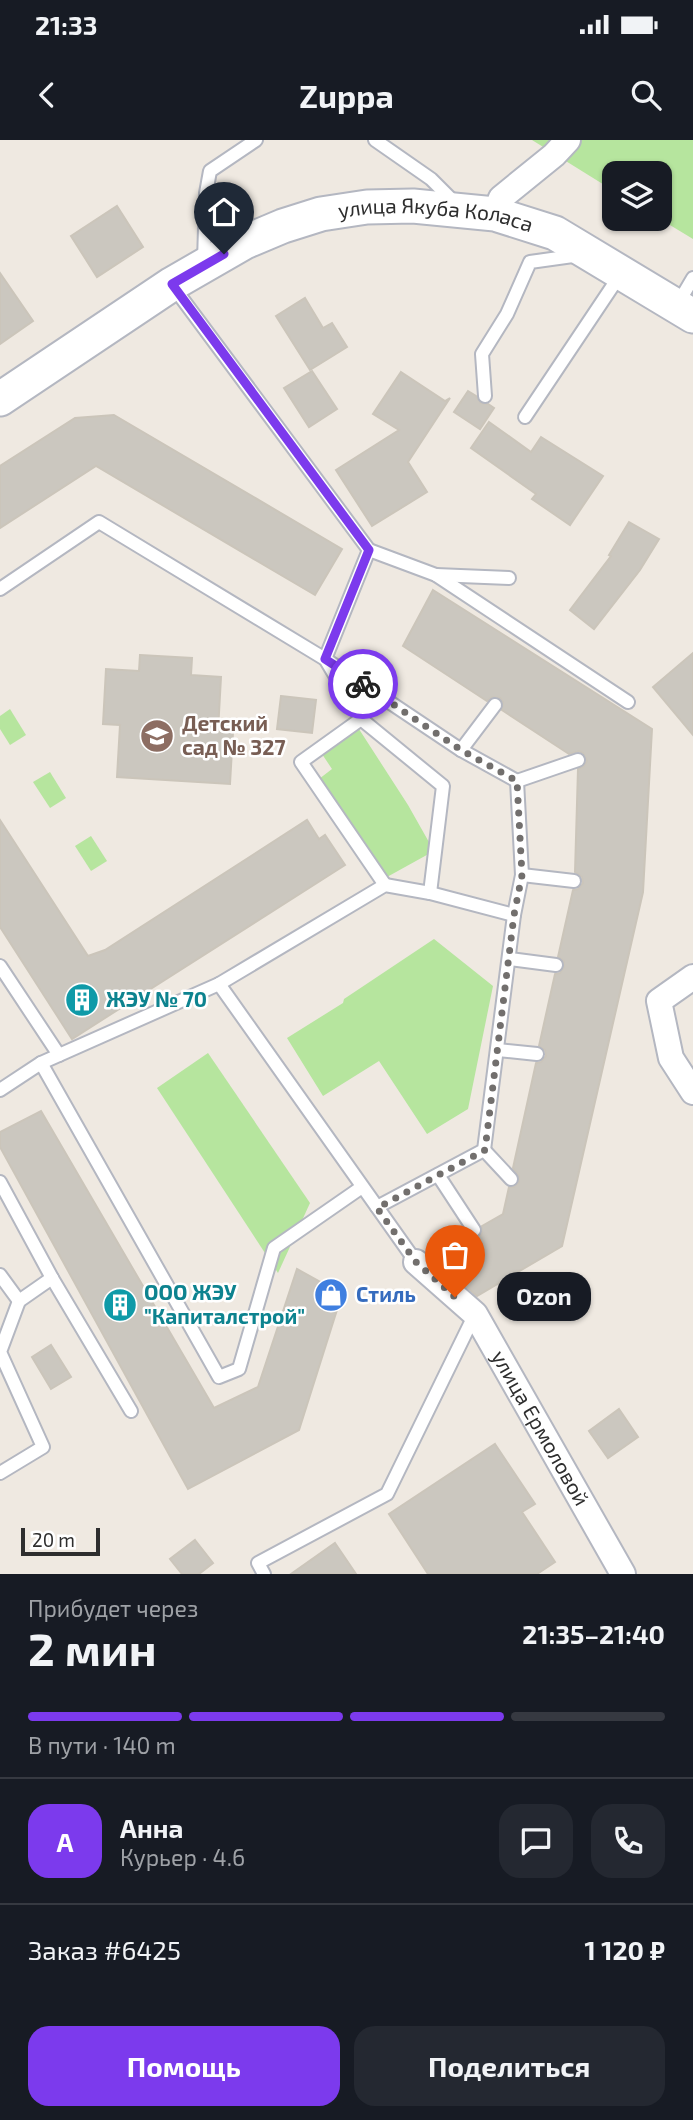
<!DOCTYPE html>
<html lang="ru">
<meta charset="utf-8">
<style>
body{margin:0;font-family:"Exo 2",sans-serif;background:#242831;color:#f1f3f6;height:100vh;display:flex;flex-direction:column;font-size:26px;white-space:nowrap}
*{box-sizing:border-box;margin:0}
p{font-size:23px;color:#9ea1a6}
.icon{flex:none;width:38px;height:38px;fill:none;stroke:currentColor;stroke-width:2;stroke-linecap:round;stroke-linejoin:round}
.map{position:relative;height:1434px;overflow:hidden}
.sheet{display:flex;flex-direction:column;background:#171b24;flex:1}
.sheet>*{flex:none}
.tools{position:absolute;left:602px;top:21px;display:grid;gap:14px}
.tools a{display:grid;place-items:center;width:70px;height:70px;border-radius:14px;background:#171b24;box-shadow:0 2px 5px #0004;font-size:35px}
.scale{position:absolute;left:21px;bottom:18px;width:79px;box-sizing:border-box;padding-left:7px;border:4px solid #2e2e2e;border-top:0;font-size:19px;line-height:24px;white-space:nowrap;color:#2e2e2e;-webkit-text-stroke:5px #fff;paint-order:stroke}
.pin{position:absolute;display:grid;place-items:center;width:60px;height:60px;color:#fff;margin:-72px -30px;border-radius:50% 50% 50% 0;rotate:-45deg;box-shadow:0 0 7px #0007}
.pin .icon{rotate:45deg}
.courier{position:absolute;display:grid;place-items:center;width:70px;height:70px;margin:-35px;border:5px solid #7c3aed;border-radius:50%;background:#fff;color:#222;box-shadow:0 2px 9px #0007}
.bubble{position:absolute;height:49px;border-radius:21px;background:#171b24;box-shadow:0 2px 5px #0004;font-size:23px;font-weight:700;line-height:49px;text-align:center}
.head em{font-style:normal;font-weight:700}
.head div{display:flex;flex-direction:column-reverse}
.head{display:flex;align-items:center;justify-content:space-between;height:119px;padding:0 28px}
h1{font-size:46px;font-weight:700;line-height:52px}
.bar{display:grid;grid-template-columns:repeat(4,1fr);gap:10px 7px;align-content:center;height:84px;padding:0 28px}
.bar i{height:9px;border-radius:5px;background:#363941}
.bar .on{background:#7c3aed}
.bar p{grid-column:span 4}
.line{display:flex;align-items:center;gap:18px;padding:0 28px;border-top:2px solid #363941}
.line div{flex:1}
.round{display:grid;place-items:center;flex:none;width:74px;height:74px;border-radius:21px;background:#242831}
.button{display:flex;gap:14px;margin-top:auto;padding:14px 28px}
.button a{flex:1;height:80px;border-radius:21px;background:#7c3aed;color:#fff;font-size:28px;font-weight:700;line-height:80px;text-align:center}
.button a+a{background:#242831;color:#f1f3f6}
.status{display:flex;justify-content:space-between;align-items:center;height:49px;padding:0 35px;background:#171b24;direction:ltr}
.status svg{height:19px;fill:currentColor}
header{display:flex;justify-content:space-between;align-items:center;height:91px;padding:0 28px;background:#171b24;font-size:32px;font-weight:700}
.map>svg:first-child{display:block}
</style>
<div class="status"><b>21:33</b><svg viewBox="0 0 49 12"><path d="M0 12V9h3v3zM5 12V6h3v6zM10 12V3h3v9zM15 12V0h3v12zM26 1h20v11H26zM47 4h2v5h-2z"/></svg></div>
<header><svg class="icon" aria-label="back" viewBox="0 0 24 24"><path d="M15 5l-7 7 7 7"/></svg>Zuppa<svg class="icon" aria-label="search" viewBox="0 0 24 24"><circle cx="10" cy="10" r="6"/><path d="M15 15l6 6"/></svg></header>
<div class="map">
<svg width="693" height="1434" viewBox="0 0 693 1434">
<rect width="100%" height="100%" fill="#efe9e1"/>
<g fill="#b6e59e">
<path d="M532 0H693V99L660 79V33H614V51Z"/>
<path d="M10 569 26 595 10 605 0 589V576Z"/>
<path d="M357 586 408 665 434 711 387 737 319 639 332 629 322 614Z"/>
<path d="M50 632 66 658 50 668 33 642Z"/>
<path d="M91 696 107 721 91 731 75 706Z"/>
<path d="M434 799 493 846 468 969 427 994 379 921 323 956 287 898 343 863 344 859Z"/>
<path d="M208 913 310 1063 278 1133 157 948Z"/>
</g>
<g fill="#cbc7bf" stroke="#cbc5ba" stroke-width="2">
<path d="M117 66 143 107 97 137 71 96Z"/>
<path d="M0 133 33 181 0 204Z"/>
<path d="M305 158 323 188 332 183 347 207 310 230 276 176Z"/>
<path d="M312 231 337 269 309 287 284 248Z"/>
<path d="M401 232 445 261 450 258 408 322 427 352 372 386 336 330 399 290 373 274Z"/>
<path d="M468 251 476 256 481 263 488 264 494 268 480 289 454 272Z"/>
<path d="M114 275 342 409 315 455 96 326 0 388V326L75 278Z"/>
<path d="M489 282 531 312 541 297 603 336 570 385 532 359 536 354 471 308Z"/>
<path d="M629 382 659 399 640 430 594 489 570 470 611 416 609 415Z"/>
<path d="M433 450 652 589 643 752 562 1106 477 1156 444 1127 435 1113 467 1095 474 1099 479 1097 482 1093V1086L503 1074 509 1047H514L519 1042V1036L513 1028 536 923 541 922 546 916 545 910 539 906 555 834 560 833 564 827V821L558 817 573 750 578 749 583 743 582 737 575 732 578 629 584 626 587 621 583 613 579 611 569 614 502 570 503 562 500 558 492 557 487 561 403 506Z"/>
<path d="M693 513V595L653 547Z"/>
<path d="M140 515 192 518 191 535 221 537 218 591 233 592 230 644 117 637 120 585 103 584 106 529 139 531Z"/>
<path d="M281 556 316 560 312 593 277 589Z"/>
<path d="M0 680 88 816 105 810 307 680 319 699 325 695 345 725 72 899 0 787Z"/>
<path d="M41 971 214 1268 258 1247 297 1129 342 1154 299 1290 188 1349 0 1007V992Z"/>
<path d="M51 1205 71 1237 51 1249 32 1217Z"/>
<path d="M619 1269 638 1297 608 1318 589 1291Z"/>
<path d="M495 1304 535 1364 522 1372 555 1422 537 1434H428L389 1374Z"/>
<path d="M195 1400 213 1423 199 1434H182L170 1419Z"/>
<path d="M335 1403 356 1434H291Z"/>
</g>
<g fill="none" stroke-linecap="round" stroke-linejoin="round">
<g stroke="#b4b7c1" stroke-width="16">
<g id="lane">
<path d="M375 0 431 39 456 64"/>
<path d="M204 122 206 53 210 31 256 0"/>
<path d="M172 145 369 410 325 519"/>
<path d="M677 165 693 138"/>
<path d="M485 256 482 214 507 174 530 122 580 115"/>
<path d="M525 277 620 135"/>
<path d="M369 410 436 435 628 562"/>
<path d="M436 435 509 438"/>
<path d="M0 449 99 382 325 519 461 610 517 641 522 735 514 775 484 1010 377 1067"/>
<path d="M327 522 361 579 443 646 430 753"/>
<path d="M361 579 301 622 385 745"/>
<path d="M461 610 495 565"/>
<path d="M517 641 578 620"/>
<path d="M522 735 574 741"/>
<path d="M510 819 556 825"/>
<path d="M0 826 59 915"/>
<path d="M219 844 416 1122"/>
<path d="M498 910 537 914"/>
<path d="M41 923 219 1237 239 1229 274 1108 362 1047"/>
<path d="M0 950 41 923 219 844 385 745 430 753 514 775"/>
<path d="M484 1010 511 1039"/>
<path d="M438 1035 474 1090"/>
<path d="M0 1042 52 1138 131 1271"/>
<path d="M0 1135 19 1161 52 1138"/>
<path d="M0 1333 43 1307 0 1212 19 1161"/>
<path d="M264 1434 258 1423 387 1354 475 1174"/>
</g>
</g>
<g stroke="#b4b7c1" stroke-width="28">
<g id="street">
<path d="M495 74 501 58 554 15 568 0"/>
<path d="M693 837 659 861 671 918 693 952"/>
<path id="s1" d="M416 1122 475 1174 623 1434"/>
</g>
</g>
<g stroke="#b4b7c1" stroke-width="37">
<g id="secondary">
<path id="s2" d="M0 259 172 144 245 102 283 86 321 74 367 67 413 66 495 74 555 93 693 176"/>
</g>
</g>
<use href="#lane" stroke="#fff" stroke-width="12"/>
<use href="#street" stroke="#fff" stroke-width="24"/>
<use href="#secondary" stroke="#fff" stroke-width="33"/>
</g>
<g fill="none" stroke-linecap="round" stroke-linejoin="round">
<path stroke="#726f6d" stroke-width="7" stroke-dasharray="0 12.6" d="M363 544 461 610 517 641 522 735 514 775 485 1010 377 1068 416 1122 455 1157"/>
<path stroke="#7c3aed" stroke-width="9" d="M224 114 172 144 369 410 325 519 363 544"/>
</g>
<defs>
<g id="school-disc" transform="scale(1.75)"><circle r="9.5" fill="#8d6e63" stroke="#fff"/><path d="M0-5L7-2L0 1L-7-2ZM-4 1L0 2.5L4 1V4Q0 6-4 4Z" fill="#fff"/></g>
<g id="building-disc" transform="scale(1.75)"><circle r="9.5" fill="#0f9aa8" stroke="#fff"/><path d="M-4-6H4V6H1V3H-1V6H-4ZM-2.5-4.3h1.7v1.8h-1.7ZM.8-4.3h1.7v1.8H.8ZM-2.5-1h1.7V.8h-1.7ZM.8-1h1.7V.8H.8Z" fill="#fff"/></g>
<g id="shop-disc" transform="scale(1.75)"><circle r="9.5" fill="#3f7fe0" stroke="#fff"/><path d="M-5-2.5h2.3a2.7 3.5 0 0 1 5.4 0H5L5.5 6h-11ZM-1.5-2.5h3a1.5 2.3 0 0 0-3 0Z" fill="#fff"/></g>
</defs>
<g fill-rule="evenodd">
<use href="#school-disc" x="157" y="596"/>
<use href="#building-disc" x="82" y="860"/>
<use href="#shop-disc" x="331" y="1155"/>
<use href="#building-disc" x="120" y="1165"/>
</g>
<g text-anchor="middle" stroke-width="5" stroke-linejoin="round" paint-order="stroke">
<g font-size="21" fill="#2e2e2e" stroke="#fff">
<text dy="7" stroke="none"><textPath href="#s2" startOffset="488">улица Якуба Коласа</textPath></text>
<text dy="7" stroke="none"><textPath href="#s1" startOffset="210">улица Ермоловой</textPath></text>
</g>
<g font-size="21" font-weight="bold" fill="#785e54" stroke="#fff" text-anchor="start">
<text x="182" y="591">Детский<tspan x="182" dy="24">сад № 327</tspan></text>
</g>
<g font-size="21" font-weight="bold" fill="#0d838f" stroke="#fff" text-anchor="start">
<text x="106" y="867">ЖЭУ № 70</text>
<text x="144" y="1160">ООО ЖЭУ<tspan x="144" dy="24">"Капиталстрой"</tspan></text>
</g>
<g font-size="21" font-weight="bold" fill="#366cbe" stroke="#fff" text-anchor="start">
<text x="356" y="1162">Стиль</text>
</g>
</g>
</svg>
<div class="tools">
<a><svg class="icon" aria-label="layers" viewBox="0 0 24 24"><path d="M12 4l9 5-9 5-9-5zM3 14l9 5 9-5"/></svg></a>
</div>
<div class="scale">20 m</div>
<div class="pin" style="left:455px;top:1157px;background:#ea580c"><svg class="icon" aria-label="bag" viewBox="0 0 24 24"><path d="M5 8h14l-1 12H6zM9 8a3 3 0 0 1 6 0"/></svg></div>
<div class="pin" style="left:224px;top:114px;background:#1f2937"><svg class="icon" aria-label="home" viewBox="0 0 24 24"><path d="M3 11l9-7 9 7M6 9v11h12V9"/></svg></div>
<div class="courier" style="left:363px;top:544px"><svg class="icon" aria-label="bike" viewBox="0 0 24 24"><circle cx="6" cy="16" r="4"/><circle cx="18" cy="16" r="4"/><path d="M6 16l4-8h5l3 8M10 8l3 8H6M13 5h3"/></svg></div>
<div class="bubble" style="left:497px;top:1132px;width:94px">Ozon</div>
</div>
<section class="sheet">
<div class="head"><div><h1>2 мин</h1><p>Прибудет через</p></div><em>21:35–21:40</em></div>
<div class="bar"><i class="on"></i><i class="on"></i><i class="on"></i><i></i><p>В пути · 140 m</p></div>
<div class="line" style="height:126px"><b class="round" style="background:#7c3aed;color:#fff">А</b><div><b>Анна</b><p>Курьер · 4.6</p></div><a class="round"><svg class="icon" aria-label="chat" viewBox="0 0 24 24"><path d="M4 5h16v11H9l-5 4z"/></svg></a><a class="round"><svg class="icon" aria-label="phone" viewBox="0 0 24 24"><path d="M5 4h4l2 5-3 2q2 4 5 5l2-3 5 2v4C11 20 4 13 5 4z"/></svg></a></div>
<div class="line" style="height:91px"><div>Заказ #6425</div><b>1 120 ₽</b></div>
<div class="button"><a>Помощь</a><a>Поделиться</a></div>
</section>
